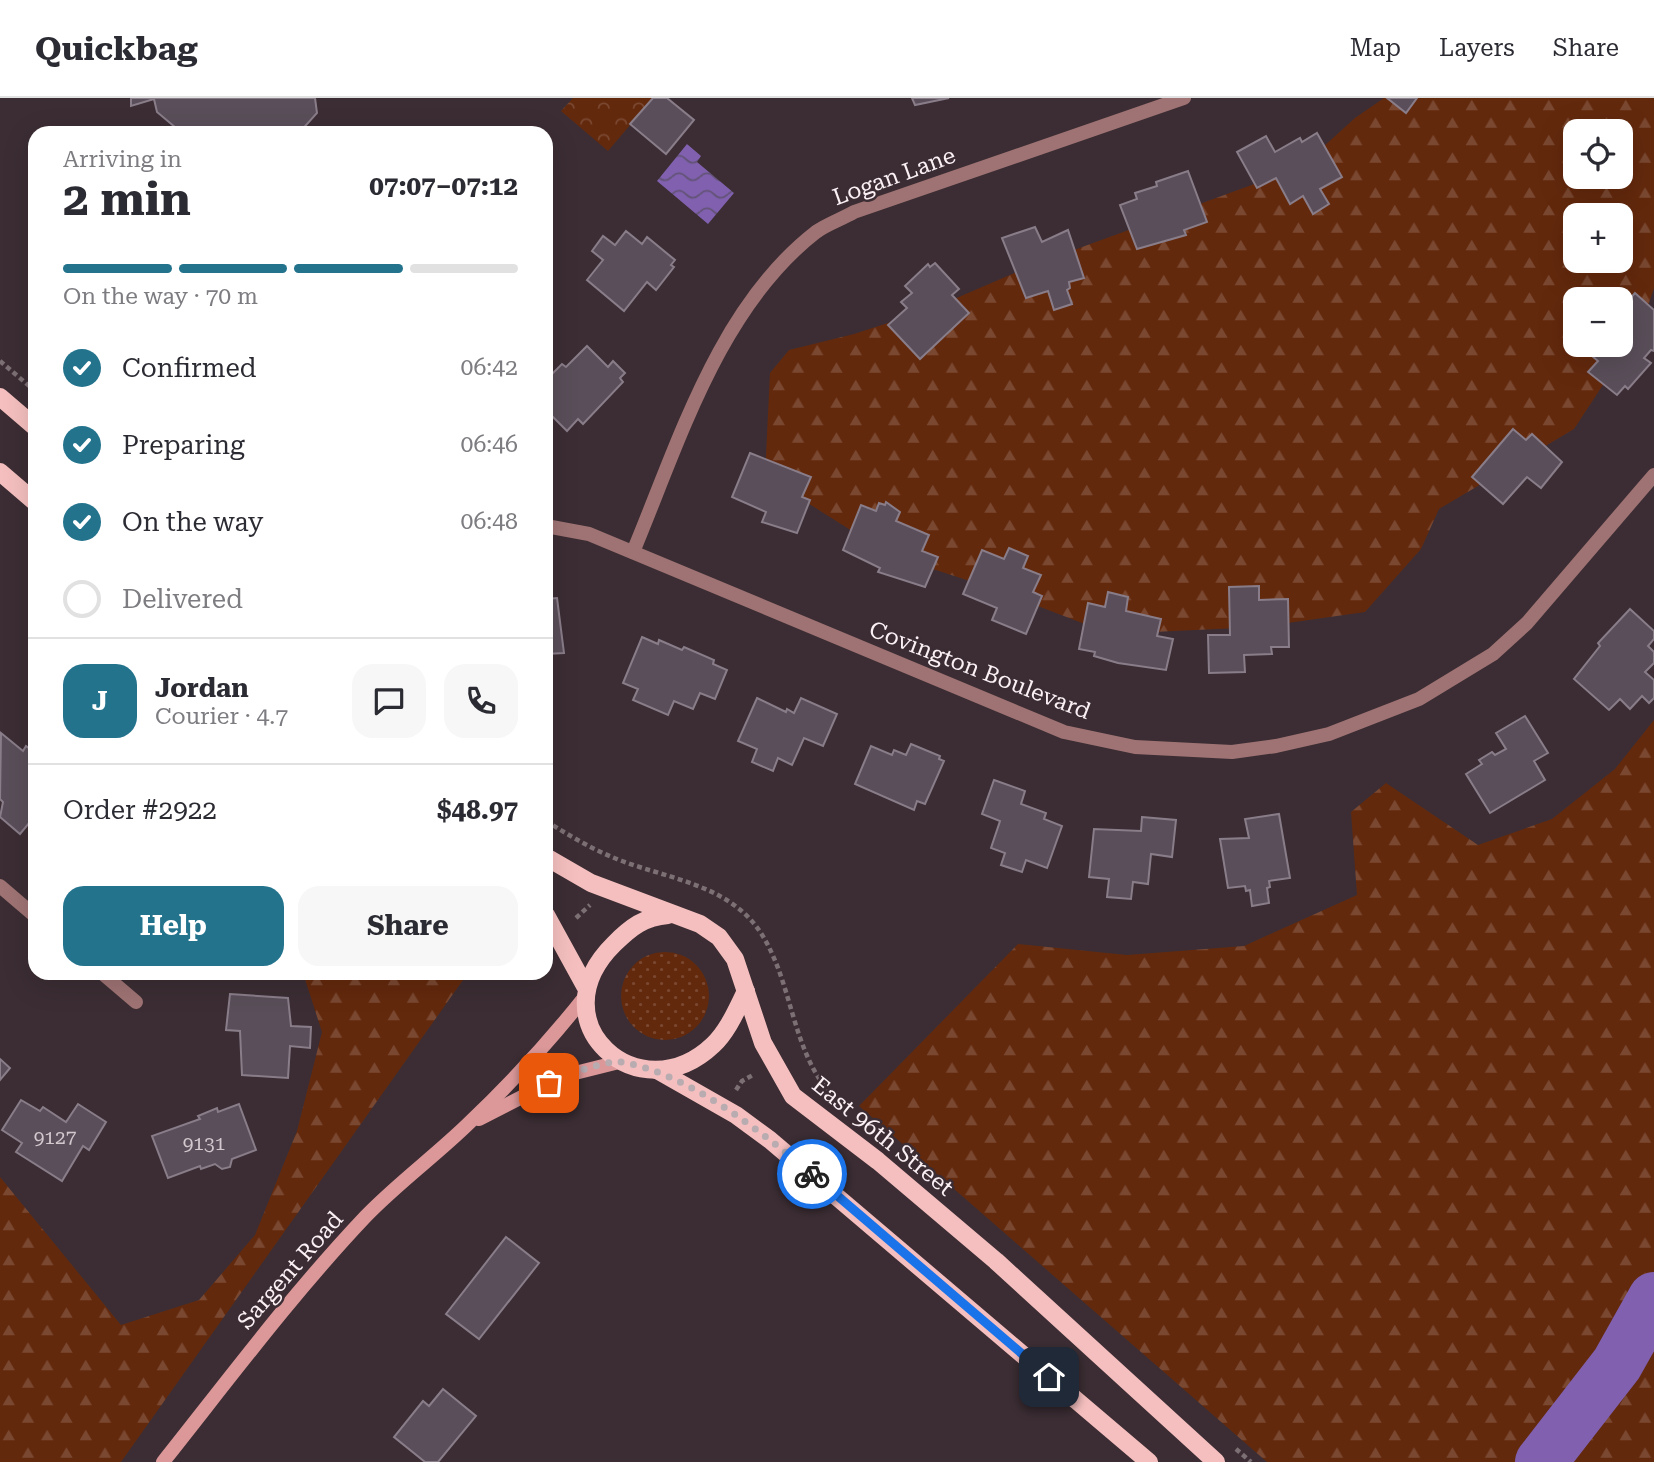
<!DOCTYPE html>
<meta charset="utf-8">
<style>
body{margin:0;font-family:"Roboto Serif",serif;background:#f7f7f7;color:#2b2b33;height:100vh;display:flex;flex-direction:column;font-size:26px;white-space:nowrap}
*{box-sizing:border-box;margin:0}
p{font-size:23px;color:#7c7c81}
.icon{flex:none;width:38px;height:38px;fill:none;stroke:currentColor;stroke-width:2;stroke-linecap:round;stroke-linejoin:round}
.map{position:relative;flex:1;overflow:hidden}
.details{position:absolute;left:28px;top:28px;width:525px;height:854px;display:flex;flex-direction:column;background:#fff;border-radius:21px;box-shadow:0 7px 28px #0002}
.details>*{flex:none}
.fabs{position:absolute;left:1563px;top:21px;display:grid;gap:14px}
.fabs a{display:grid;place-items:center;width:70px;height:70px;border-radius:14px;background:#fff;box-shadow:0 7px 28px #0002;font-size:35px}
.pin{position:absolute;display:grid;place-items:center;width:60px;height:60px;color:#fff;margin:-30px;border-radius:14px;box-shadow:0 4px 10px #0006}
.courier{position:absolute;display:grid;place-items:center;width:70px;height:70px;margin:-35px;border:5px solid #1a73e8;border-radius:50%;background:#fff;color:#222;box-shadow:0 2px 9px #0007}
.headline em{font-style:normal;font-weight:700}
.headline div{display:flex;flex-direction:column-reverse}
.headline{display:flex;align-items:center;justify-content:space-between;height:119px;padding:0 35px}
h1{font-size:46px;font-weight:700;line-height:52px}
.bar{display:grid;grid-template-columns:repeat(4,1fr);gap:10px 7px;align-content:center;height:84px;padding:0 35px}
.bar i{height:9px;border-radius:5px;background:#e1e1e2}
.bar .selected{background:#23738d}
.bar p{grid-column:span 4}
.line{display:flex;align-items:center;gap:18px;padding:0 35px;border-top:2px solid #e1e1e2}
.line div{flex:1}
.round{display:grid;place-items:center;flex:none;width:74px;height:74px;border-radius:21px;background:#f7f7f7}
ol{padding:0 35px;list-style:none}
li{display:flex;align-items:center;gap:21px;height:77px}
li p{margin-inline-start:auto}
li .icon{padding:7px;border-radius:50%;background:#23738d;color:#fff;stroke-width:4}
li:last-child{color:#7c7c81}
li i{width:38px;height:38px;border:4px solid #e1e1e2;border-radius:50%}
.primary-button{display:flex;gap:14px;margin-top:auto;padding:14px 35px}
.primary-button a{flex:1;height:80px;border-radius:21px;background:#23738d;color:#fff;font-size:28px;font-weight:700;line-height:80px;text-align:center}
.primary-button a+a{background:#f7f7f7;color:#2b2b33}
header{display:flex;align-items:center;gap:42px;box-sizing:border-box;height:98px;padding:0 35px;background:#fff;border-bottom:2px solid #e1e1e2}
header strong{font-size:33px}
nav{display:flex;gap:38px;margin-inline-start:auto;font-size:24px}
.map>svg:first-child{display:block}
</style>
<header>
<strong>Quickbag</strong>
<nav><a>Map</a><a>Layers</a><a>Share</a></nav>
</header>
<div class="map">
<svg width="1654" height="1364" viewBox="0 0 1654 1364">
<defs>
<pattern id="grass-dots" width="8" height="8" patternUnits="userSpaceOnUse" patternTransform="scale(1.75)"><rect width="8" height="8" fill="#63290d"/><path d="M2 2h.1M6 6h.1" fill="none" stroke="#7a4831" stroke-width="1.8" stroke-linecap="round"/></pattern>
<pattern id="forest-firs" width="22" height="20" patternUnits="userSpaceOnUse" patternTransform="scale(1.75)"><rect width="22" height="20" fill="#63290d"/><path d="M5 1l3.5 6h-7zM16 11l3.5 6h-7z" fill="#7a4831"/></pattern>
<pattern id="park-crowns" width="20" height="18" patternUnits="userSpaceOnUse" patternTransform="scale(1.75)"><rect width="20" height="18" fill="#63290d"/><path d="M2 6a3 3 0 1 1 6 0M12 15a3 3 0 1 1 6 0" fill="none" stroke="#7a4831"/></pattern>
<pattern id="water-waves" width="16" height="10" patternUnits="userSpaceOnUse" patternTransform="scale(1.75)"><rect width="16" height="10" fill="#8060af"/><path d="M0 5q4-4 8 0t8 0" fill="none" stroke="#635377"/></pattern>
</defs>
<rect width="100%" height="100%" fill="#3b2d33"/>
<circle fill="url(#grass-dots)" cx="665" cy="898" r="44"/>
<g fill="url(#forest-firs)" fill-rule="evenodd">
<path d="M1384 0H1654V190L1641 229 1574 331 1439 411 1421 451 1365 514 1259 529 1111 536 988 489 890 457 765 378 770 275 789 252 854 236 931 211 1033 167 1301 69 1355 20ZM1575 33H1620V79H1575ZM1575 117H1620V163H1575ZM1575 201H1620V247H1575Z"/>
<path d="M1654 622V1364H1267L859 1008 1018 846 1127 857 1244 848 1357 797 1351 714 1386 685 1478 747 1552 721 1615 671Z"/>
<path d="M303 875H468L121 1364H0V1079L121 1227 199 1202 255 1137 297 1033 322 934Z"/>
</g>
<path fill="url(#park-crowns)" d="M573 0H653L608 53 561 13Z"/>
<path fill="url(#water-waves)" d="M687 46 701 58 697 64 734 95 708 126 657 83Z"/>
<g fill="none" stroke-linecap="round" stroke-linejoin="round">
<path stroke="#8060af" stroke-width="52" d="M1541 1364 1617 1266 1654 1200"/>
</g>
<g fill="#594e59" stroke="#897d89" stroke-width="2">
<path d="M131 0H315L317 15 299 35H182L157 14 154 1 131 8Z"/>
<path d="M653 0H667L694 22 666 56 630 26Z"/>
<path d="M912 0H949L915 7Z"/>
<path d="M1387 0H1417L1406 15Z"/>
<path d="M1317 35 1342 79 1320 91 1329 106 1313 116 1303 98 1290 106 1276 80 1257 90 1237 54 1266 38 1275 54 1300 40 1302 44Z"/>
<path d="M1188 73 1207 124 1184 132 1186 137 1137 151 1120 107 1137 101 1135 95 1157 88 1156 84Z"/>
<path d="M1035 129 1042 144 1068 132 1084 180 1069 184 1070 190 1067 192 1072 206 1054 212 1048 193 1026 200 1002 140Z"/>
<path d="M626 133 642 146 647 139 675 162 671 167 674 169 656 192 647 184 624 213 587 182 603 162 592 153 603 138 615 147Z"/>
<path d="M935 165 959 191 952 197 969 215 920 261 888 227 907 210 901 204 912 195 905 188 928 166 930 169Z"/>
<path d="M1635 195 1654 212V253L1651 252 1644 260 1651 265 1628 291 1625 288 1617 297 1588 274 1598 263 1586 253 1591 247H1620V212Z"/>
<path d="M587 248 608 269 613 263 625 275 620 280 623 284 583 326 578 321 567 333 546 312V282L562 266 566 269Z"/>
<path d="M1513 331 1526 342 1532 336 1562 364 1541 390 1527 379 1503 406 1472 379Z"/>
<path d="M750 355 811 379 802 399 810 402 797 435 762 424 766 414 732 399Z"/>
<path d="M886 404 900 414 896 423 929 437 922 453 938 459 925 489 878 474 880 470 843 452 861 407 876 413 879 405 885 407Z"/>
<path d="M1009 450 1028 458 1023 470 1041 477 1033 494 1042 498 1026 536 992 522 997 510 963 496 982 452 1004 461Z"/>
<path d="M1259 488V502L1288 501 1289 549H1271L1272 556 1244 557 1245 574 1209 575 1208 537H1230L1229 489Z"/>
<path d="M1108 494 1128 499 1126 513 1161 521 1157 538 1173 541 1166 572 1118 565 1094 558 1095 554 1079 551 1088 505 1105 509Z"/>
<path d="M557 500 564 555 546 556V501Z"/>
<path d="M1630 511 1654 533V541L1648 548 1654 554V565L1645 574 1654 582V600L1649 605 1642 598 1630 611 1620 601 1609 612 1574 581 1600 548 1598 545Z"/>
<path d="M642 539 658 546 659 542 682 552 684 549 714 562 713 566 727 572 715 601 700 595 693 611 674 603 668 617 633 602 638 591 623 585Z"/>
<path d="M757 600 786 614 787 611 794 615 801 600 837 616 823 648 804 640 792 667 778 660 773 673 752 664 757 651 738 643Z"/>
<path d="M1525 618 1548 655 1534 663 1545 682 1490 715 1466 676 1482 666 1479 662 1492 654 1495 657 1506 651 1496 635Z"/>
<path d="M1 635 23 653 26 648 35 655V718L20 736 0 719 3 704 0 701Z"/>
<path d="M911 646 940 658 939 661 944 663 925 706 917 703 914 712 855 686 871 648 892 657 894 652 906 657Z"/>
<path d="M994 682 1025 693 1021 706 1046 715 1044 721 1062 728 1047 770 1026 762 1022 774 1001 767 1005 755 991 750 1000 723 982 716Z"/>
<path d="M1279 716 1290 780 1269 783 1270 789 1267 790 1269 805 1252 808 1250 792 1246 793 1245 788 1228 790 1220 741 1249 740 1245 721Z"/>
<path d="M1142 719 1176 722 1172 759 1151 756 1148 786 1133 784 1131 801 1107 799 1109 781 1089 779 1094 731 1141 733Z"/>
<path d="M230 896 288 900 291 928 311 929 310 950 290 948 288 980 242 977 240 933 226 932Z"/>
<path d="M0 961 10 970 0 982Z"/>
<path d="M21 1002 40 1013 43 1009 66 1024 78 1006 106 1024 89 1052 83 1048 62 1083 16 1054 22 1045 2 1032Z"/>
<path d="M239 1006 256 1052 232 1061 230 1069 222 1071 215 1066 201 1071 200 1068 168 1080 152 1038 200 1021 198 1018 217 1010 218 1014Z"/>
<path d="M506 1139 539 1165 479 1241 446 1216Z"/>
<path d="M443 1291 476 1318 438 1364H425L394 1339 423 1303 429 1308Z"/>
</g>
<g fill="none" stroke-linecap="round" stroke-linejoin="round">
<g stroke="#7d7075" stroke-width="4.5" stroke-dasharray="5 3.5" stroke-linecap="butt">
<path d="M0 263 35 293"/>
<path d="M546 723C570 738 595 753 622 763 673 782 734 788 764 840 792 888 792 947 827 992"/>
<path d="M576 820 590 807"/>
<path d="M736 992 742 983 753 977"/>
<path d="M904 1051 937 1079"/>
<path d="M1236 1351 1251 1364"/>
</g>
<g stroke="#9f7374" stroke-width="14">
<path d="M546 428 589 436 1064 634 1135 649 1232 654 1276 648 1329 636 1419 601 1493 556 1527 525 1654 377"/>
<path d="M633 454C679 344 719 209 816 134 827 126 842 121 854 114L1184 0"/>
<path d="M0 788 35 818"/>
<path d="M102 875 136 904"/>
</g>
<g stroke="#dc9899" stroke-width="14">
<path d="M479 1021 563 978 619 964"/>
<path d="M163 1364C229 1281 293 1195 366 1118 398 1085 435 1058 468 1026 508 988 549 944 583 901"/>
</g>
<g stroke="#f5bfbf" stroke-width="18">
<path d="M0 299 35 329"/>
<path d="M0 374 35 404"/>
<path d="M546 759 591 785 700 826 719 839 735 861 763 945 793 998 878 1063 996 1163 1216 1364"/>
<path d="M546 817 585 888"/>
<path d="M668 817C644 819 631 829 614 846 535 924 639 1017 713 947 728 933 737 911 746 893"/>
<path d="M657 972 736 1017 770 1042 1149 1364"/>
</g>
</g>
<g fill="none" stroke-linecap="round" stroke-linejoin="round">
<path stroke="#b8acb1" stroke-width="7" stroke-dasharray="0 12.6" d="M549 985C563 978 606 962 621 964 688 975 760 1033 812 1076"/>
<path stroke="#1a73e8" stroke-width="9" d="M812 1076 1049 1279"/>
</g>
<g text-anchor="middle" stroke-width="5" stroke-linejoin="round" paint-order="stroke">
<g font-size="19" fill="#d2c8ce">
<text x="55" y="1046">9127</text>
<text x="204" y="1052">9131</text>
</g>
<g font-size="23" fill="#fbf1f5" stroke="#3b2d33">
<text transform="translate(894 78) rotate(-20)" y="8">Logan Lane</text>
<text transform="translate(980 572) rotate(21)" y="8">Covington Boulevard</text>
<text transform="translate(883 1038) rotate(39)" y="8">East 96th Street</text>
<text transform="translate(290 1172) rotate(-49)" y="8">Sargent Road</text>
</g>
</g>
</svg>
<div class="fabs">
<a><svg class="icon" aria-label="locate" viewBox="0 0 24 24"><circle cx="12" cy="12" r="6"/><path d="M12 2v4M12 18v4M2 12h4M18 12h4"/></svg></a>
<a>+</a>
<a>−</a>
</div>
<div class="pin" style="left:549px;top:985px;background:#ea580c"><svg class="icon" aria-label="bag" viewBox="0 0 24 24"><path d="M5 8h14l-1 12H6zM9 8a3 3 0 0 1 6 0"/></svg></div>
<div class="pin" style="left:1049px;top:1279px;background:#1f2937"><svg class="icon" aria-label="home" viewBox="0 0 24 24"><path d="M3 11l9-7 9 7M6 9v11h12V9"/></svg></div>
<div class="courier" style="left:812px;top:1076px"><svg class="icon" aria-label="bike" viewBox="0 0 24 24"><circle cx="6" cy="16" r="4"/><circle cx="18" cy="16" r="4"/><path d="M6 16l4-8h5l3 8M10 8l3 8H6M13 5h3"/></svg></div>
<section class="details">
<div class="headline"><div><h1>2 min</h1><p>Arriving in</p></div><em>07:07–07:12</em></div>
<div class="bar"><i class="selected"></i><i class="selected"></i><i class="selected"></i><i></i><p>On the way · 70 m</p></div>
<ol>
<li><svg class="icon" aria-label="check" viewBox="0 0 24 24"><path d="M5 12l5 5 9-10"/></svg>Confirmed<p>06:42</p></li>
<li><svg class="icon" aria-label="check" viewBox="0 0 24 24"><path d="M5 12l5 5 9-10"/></svg>Preparing<p>06:46</p></li>
<li><svg class="icon" aria-label="check" viewBox="0 0 24 24"><path d="M5 12l5 5 9-10"/></svg>On the way<p>06:48</p></li>
<li><i></i>Delivered</li>
</ol>
<div class="line" style="height:126px"><b class="round" style="background:#23738d;color:#fff">J</b><div><b>Jordan</b><p>Courier · 4.7</p></div><a class="round"><svg class="icon" aria-label="chat" viewBox="0 0 24 24"><path d="M4 5h16v11H9l-5 4z"/></svg></a><a class="round"><svg class="icon" aria-label="phone" viewBox="0 0 24 24"><path d="M5 4h4l2 5-3 2q2 4 5 5l2-3 5 2v4C11 20 4 13 5 4z"/></svg></a></div>
<div class="line" style="height:91px"><div>Order #2922</div><b>$48.97</b></div>
<div class="primary-button"><a>Help</a><a>Share</a></div>
</section>
</div>
